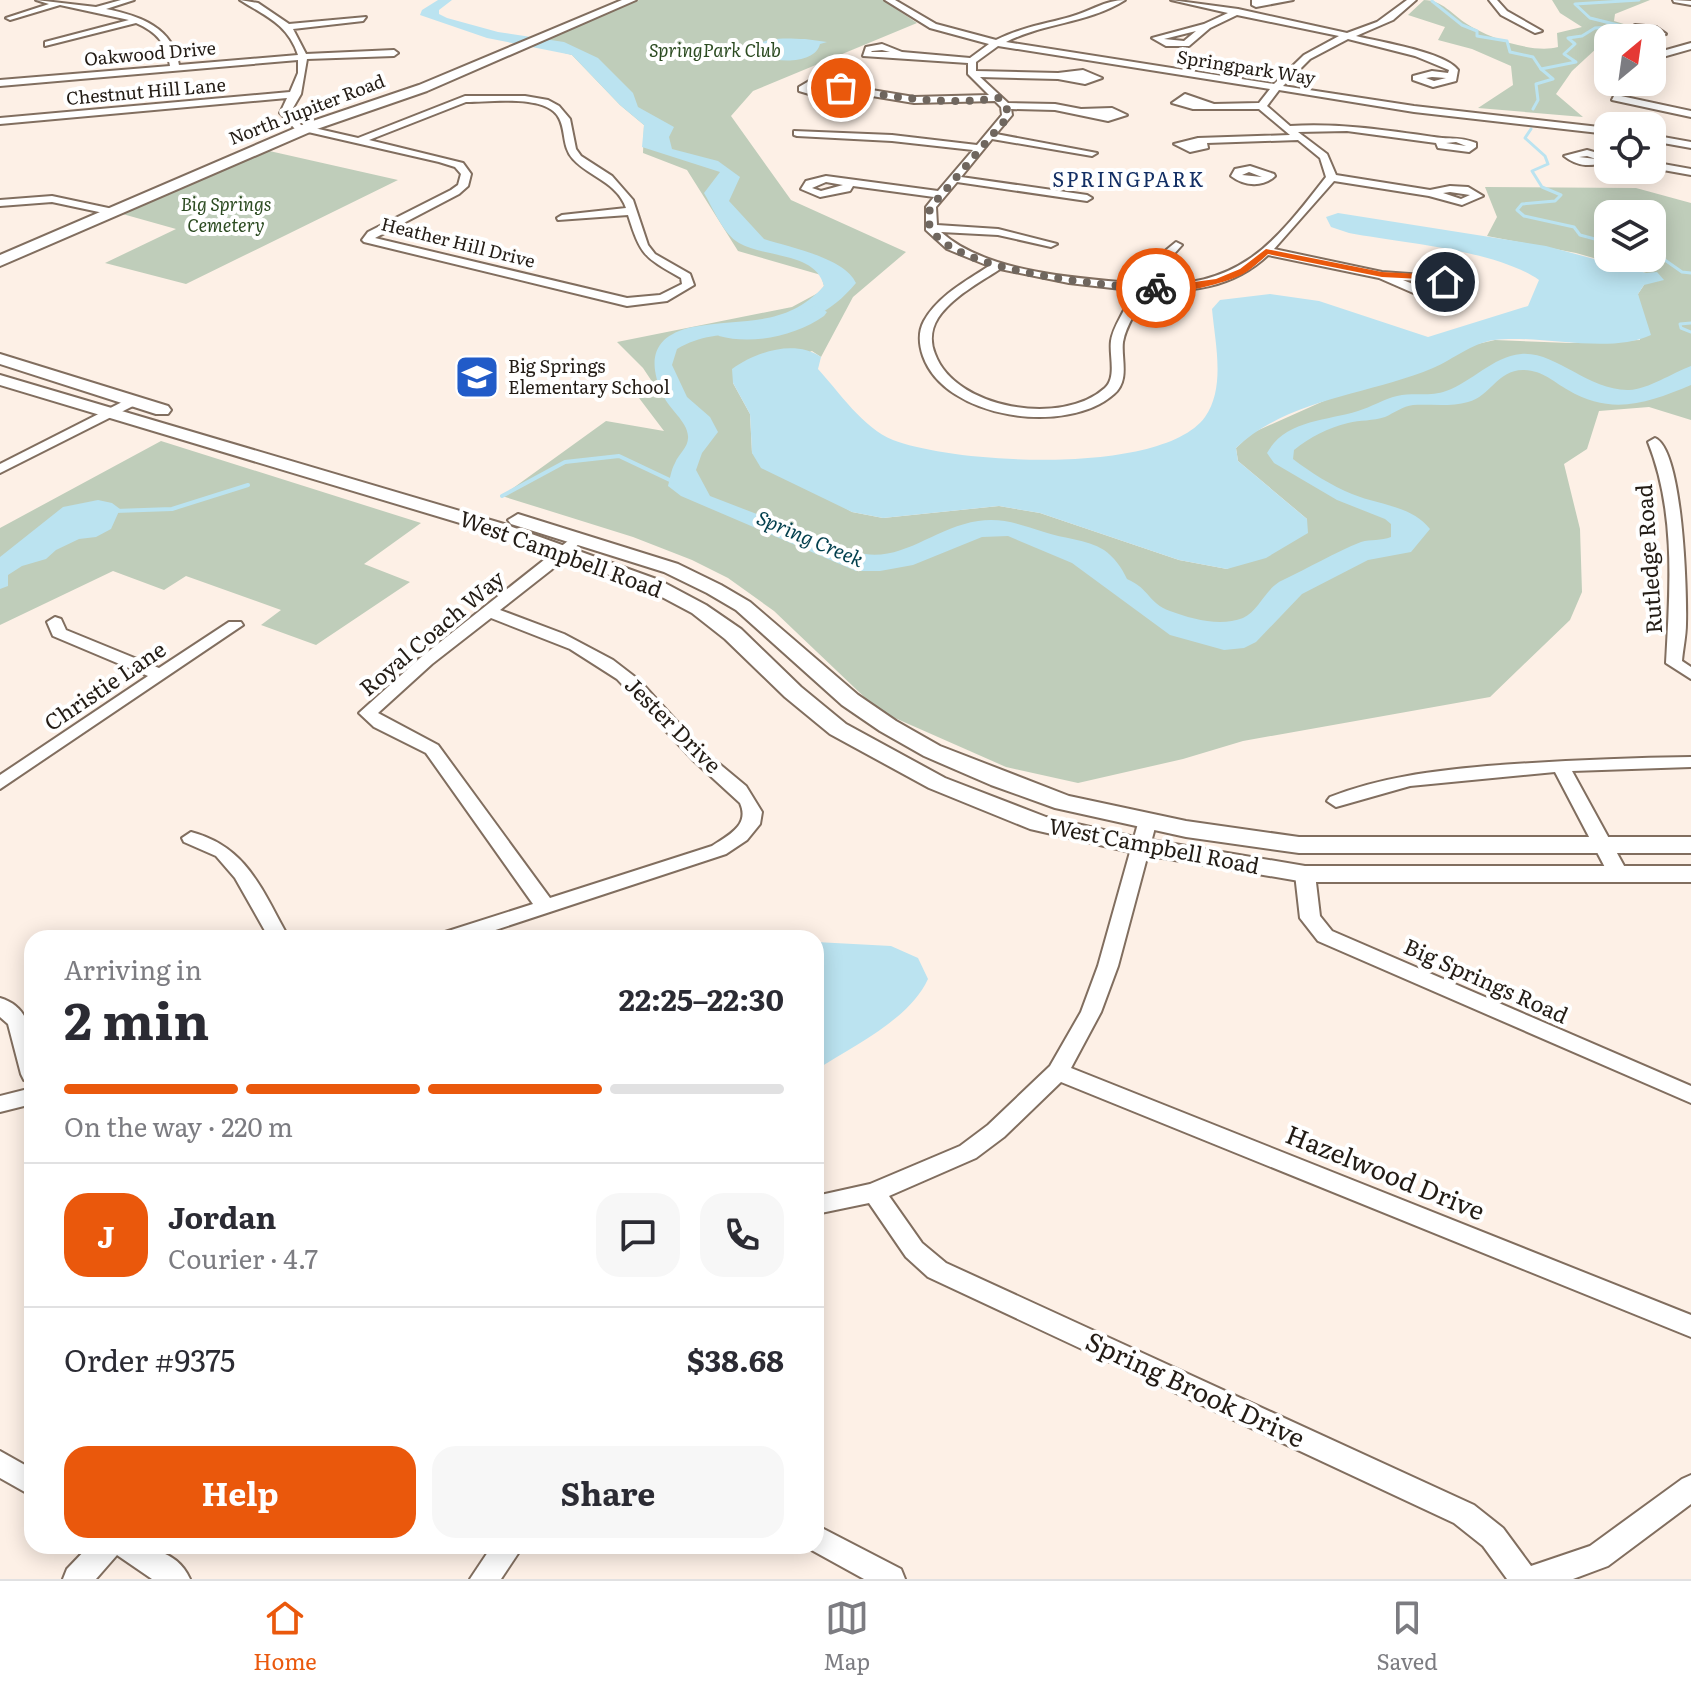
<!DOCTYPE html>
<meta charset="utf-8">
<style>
body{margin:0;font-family:Literata,serif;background:#f7f7f7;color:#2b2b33;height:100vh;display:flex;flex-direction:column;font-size:30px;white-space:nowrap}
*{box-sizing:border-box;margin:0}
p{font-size:26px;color:#7c7c81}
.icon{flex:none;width:44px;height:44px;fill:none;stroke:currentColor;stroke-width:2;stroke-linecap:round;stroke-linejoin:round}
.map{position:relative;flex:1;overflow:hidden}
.sheet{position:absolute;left:24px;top:930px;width:800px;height:624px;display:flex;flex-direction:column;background:#fff;border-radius:24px;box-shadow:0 4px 20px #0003}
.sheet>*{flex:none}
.needle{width:52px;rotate:29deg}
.fabs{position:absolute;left:1594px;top:24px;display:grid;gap:16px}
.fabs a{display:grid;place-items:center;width:72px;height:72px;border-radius:16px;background:#fff;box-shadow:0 4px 20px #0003;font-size:40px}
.pin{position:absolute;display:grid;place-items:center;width:68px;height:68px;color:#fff;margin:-34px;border:4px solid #fff;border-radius:50%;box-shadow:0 2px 8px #0007}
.courier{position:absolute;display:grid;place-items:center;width:80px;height:80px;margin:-40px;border:6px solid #ea580c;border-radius:50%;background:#fff;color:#222;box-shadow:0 2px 10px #0007}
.summary em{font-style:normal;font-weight:700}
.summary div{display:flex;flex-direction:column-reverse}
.summary{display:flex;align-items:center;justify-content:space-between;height:136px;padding:0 40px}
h1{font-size:52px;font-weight:700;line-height:60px}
.bar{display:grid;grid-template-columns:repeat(4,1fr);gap:12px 8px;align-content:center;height:96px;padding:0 40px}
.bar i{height:10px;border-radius:6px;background:#e1e1e2}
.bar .on{background:#ea580c}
.bar p{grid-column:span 4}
.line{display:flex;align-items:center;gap:20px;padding:0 40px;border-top:2px solid #e1e1e2}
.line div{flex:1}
.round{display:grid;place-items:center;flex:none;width:84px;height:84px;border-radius:24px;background:#f7f7f7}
.cta{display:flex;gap:16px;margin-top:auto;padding:16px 40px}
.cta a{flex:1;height:92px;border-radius:24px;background:#ea580c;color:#fff;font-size:32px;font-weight:700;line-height:92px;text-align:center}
.cta a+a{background:#f7f7f7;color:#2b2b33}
.tabs{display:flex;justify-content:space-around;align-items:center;height:112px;border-top:2px solid #e1e1e2;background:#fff;font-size:22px;color:#7c7c81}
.tabs a{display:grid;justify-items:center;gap:4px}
.tabs .on{color:#ea580c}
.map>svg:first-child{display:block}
</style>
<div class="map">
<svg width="1691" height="1579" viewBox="0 0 1691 1579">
<rect width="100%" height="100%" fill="#fdf0e6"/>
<g fill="#bfcdba" fill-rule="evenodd">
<path d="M639 0H883L917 23 753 91 731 116 791 200 906 252 853 297 821 357 812 351 733 383 750 414 752 453 852 512 883 518 999 506 1040 513 1179 560 1227 569 1307 519 1238 461 1236 448 1252 433 1335 396 1403 377 1473 345 1495 340 1570 343 1640 340 1638 294 1644 285 1646 273 1576 253 1487 236 1497 217 1485 187 1636 188 1691 203V420L1649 407 1599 411 1587 449 1564 464 1580 529 1582 592 1570 620 1490 697 1243 741 1183 759 1078 783 1006 767 879 711 774 611 728 578 692 560 633 537 502 496 606 421 664 431 639 398 655 386 643 368 617 342 792 307 818 293 824 286 821 275 738 251 687 170 643 153 644 125 620 105 572 55 534 45ZM1608 214H1652V258H1608Z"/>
<path d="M1424 0C1442 0 1453 15 1467 24 1489 38 1533 54 1558 47L1557 33 1582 27 1560 13 1552 0H1650L1615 14 1614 21 1627 25 1604 33 1598 47 1572 71 1556 94 1583 117 1478 108 1513 85 1511 66 1472 49 1438 40 1445 27 1408 15Z"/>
<path d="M265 150 398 180 186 284 105 263 176 229 119 213Z"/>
<path d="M161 441 421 523 364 564 410 582 316 645 261 625 281 610 186 576 164 590 113 571 0 625V528Z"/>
</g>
<g fill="#bbe3f0">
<path d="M438 0H452L439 10V14L447 18 498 32 564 42 598 58 633 93 638 107 674 127 669 137 672 149 718 161 740 177 729 201 764 239C789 247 845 258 856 283 828 317 793 330 748 333 722 335 700 335 677 349L672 365 687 397 710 417 718 432 702 453 696 470 710 496 855 552C901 565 932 528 978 521 1002 517 1022 525 1044 532 1064 539 1086 539 1104 550 1114 557 1122 568 1127 579 1150 589 1148 603 1170 611 1192 619 1220 627 1243 618 1259 611 1266 587 1283 580 1309 568 1333 553 1361 542 1371 539 1381 541 1391 537V524L1385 519 1337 500 1274 463 1267 453C1285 420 1326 421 1358 411 1371 407 1384 399 1397 396 1413 392 1431 397 1446 391 1472 382 1492 357 1521 354 1556 351 1588 391 1629 390 1649 389 1672 373 1691 366V385C1648 403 1612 416 1568 390 1552 381 1544 371 1524 370 1498 369 1491 396 1468 402 1451 407 1431 404 1413 405 1403 406 1394 413 1385 417 1373 421 1360 420 1348 423 1328 428 1310 437 1294 450L1293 459C1310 472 1332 486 1352 494 1378 505 1411 505 1430 529L1411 552 1368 560 1302 594 1256 642 1244 648 1224 650 1170 635 1072 563 1008 536 982 537 913 565 880 571H856L681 496 668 486C670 479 671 470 675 463 679 453 689 447 688 436 687 421 669 409 663 395 646 359 654 335 693 327 743 317 785 329 824 286 816 252 765 258 739 243 723 234 713 208 704 193L720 172 642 147 644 125 620 105 572 55 487 38 420 15 422 10Z"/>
<path d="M805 39 827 42 820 44C815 66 767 64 753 50 763 35 789 39 805 39Z"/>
<path d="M1338 213 1546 246 1646 273 1657 272 1664 280 1644 285 1638 294 1651 335C1608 355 1540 334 1494 340 1470 344 1454 359 1433 368 1369 395 1289 398 1236 448L1238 461 1307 519 1308 533 1266 558 1227 569 1179 560 1040 513 999 506 883 518 852 512 761 468 752 453 750 414 733 383 732 369C756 352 794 339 821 357L818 369C839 392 863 428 893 440 955 464 1162 476 1205 417 1226 387 1215 343 1212 309L1220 300 1270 294 1319 301 1428 337 1528 306 1539 280C1496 250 1402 243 1349 233L1331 227 1326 217Z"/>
<path d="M98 500 112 503 120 509 111 529 96 537 79 539 56 550 46 559 22 566 8 575V586L0 589V557L63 507Z"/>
<path d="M816 942 891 946 918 958 928 979C909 1020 853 1046 816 1070Z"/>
</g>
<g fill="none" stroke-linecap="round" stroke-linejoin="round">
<g stroke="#bbe3f0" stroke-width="3">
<path d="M1432 1 1462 25 1477 31V36L1507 41 1510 52 1533 57 1541 69"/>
<path d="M1533 109 1538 100 1536 84 1553 79 1541 69 1576 62 1564 54 1575 44 1568 38 1582 36 1595 28 1622 26 1590 18 1575 4 1639 0"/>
<path d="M1531 129 1525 138 1545 156 1548 164 1532 171 1542 187 1561 195 1555 201 1522 204 1517 210 1524 216 1574 227 1580 235 1606 242 1608 252"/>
<path d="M1652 251 1682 272 1691 273"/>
<path d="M1691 323 1680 324 1681 328 1691 332"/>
</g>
<g stroke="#bbe3f0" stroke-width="4">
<path d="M502 496 565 462 619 456 674 482"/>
<path d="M115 511 172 509 248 485"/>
</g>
<path fill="#bbe3f0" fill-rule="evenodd" d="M817 306 827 312 824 316C796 336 752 345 719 336L716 332 726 326 781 322Z"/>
<g stroke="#816e5f" stroke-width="4">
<g id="minor">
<path d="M36 0 96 7 121 0H134L106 9C140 16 173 27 179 65L298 55C288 24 265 16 240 0L258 3 289 24 366 17 363 21 293 29 306 54 394 50 398 53 394 56 307 59 301 94 290 113 301 125 358 138 465 96H525L548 100 559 106 570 119 576 149 581 156 612 176 633 200 648 245 655 254 690 274 694 285 667 301 627 306 364 242 362 240 368 232 451 190 458 185 461 174 455 167 439 162 295 129 280 113 287 98 0 124V118L290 92 298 73V60L0 86V80L170 66C167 44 157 32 136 23L45 46V42L129 20 60 5 10 20 6 18 49 4ZM466 102C490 102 547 94 559 118 566 131 562 147 573 159 589 177 617 182 626 208L562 215 557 218 558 220 628 215C641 256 644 257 681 278L682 284 660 295 627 298 375 238 459 194 468 186 471 174 463 163 369 140Z"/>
<path d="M885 0H895L936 24 996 40C1023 27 1041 25 1070 17 1089 12 1105 0 1125 0 1089 23 1043 23 1006 42L1274 84 1304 55 1339 36 1237 15 1210 28 1189 46H1166L1152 38 1204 24 1228 13 1171 0 1238 9 1347 33 1377 22 1407 0H1416L1393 20 1356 36C1380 42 1445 52 1458 70L1456 81 1433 87 1413 80V76L1432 71 1448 73 1449 70 1415 56 1348 39 1310 59 1283 86 1414 106 1608 128V134L1414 112 1279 90 1267 106 1290 126C1339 123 1385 130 1434 137 1452 140 1457 136 1476 143V147L1469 152 1438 148 1436 143 1347 131 1298 132 1327 154 1336 175 1430 190 1450 186 1468 187 1483 196 1462 205 1429 196 1334 181 1274 249 1382 272 1437 276 1454 283 1452 293 1418 295 1379 278 1268 255C1233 288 1189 293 1142 291 1140 310 1126 323 1123 342 1121 359 1130 380 1114 394 1067 436 945 419 923 356 919 344 918 332 924 321 938 296 966 281 989 266L947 249 926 230V207L934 197 853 186 850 191 820 197 801 189 806 181 826 176 938 191 973 150 892 141 797 136 794 135V131L892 135 977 145 1002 115 1001 107 995 101 914 103 842 91 816 96 799 91V87L811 80 914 97 989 95 968 74V63L863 56 866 47 882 44 902 52 970 58 989 44 930 28ZM1196 31 1184 41 1164 39ZM998 46 1270 89 1259 103 1214 104 1185 94 1172 103 1193 109H1259L1290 135 1198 138 1174 144 1190 152 1208 148 1207 143 1298 140 1320 158 1326 177C1271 248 1238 289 1142 284L1143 270 1173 255 1182 245 1176 242 1165 251 1134 266 1131 283C1073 278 985 272 941 232L998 235 1051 247 1057 244 998 229 937 225 936 207 957 182 1087 201 1092 198 1087 195 961 177 992 139 1092 156 1097 153 996 134 1012 115 1011 109 1055 110 1108 121 1127 115 1112 108 1081 109 1055 104 1008 103 980 77 1058 79 1085 84 1102 78 1083 70 1058 73 976 71V62ZM882 50 890 52H871L872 51ZM1432 77 1446 78 1434 81 1426 78ZM813 86 829 89H808ZM1456 142 1466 146 1446 143ZM826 182 843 185 821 191 812 188ZM1450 192 1470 195 1461 199 1443 193ZM1000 269 1069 283 1130 290C1129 309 1114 322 1111 341 1109 355 1117 377 1105 388 1062 427 955 409 935 354 930 342 931 329 938 318 952 297 979 283 1000 269ZM1403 280 1435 282 1444 286 1420 287Z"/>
<path d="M1252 0H1293L1256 7 1252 5Z"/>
<path d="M1489 0H1497L1507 11 1542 31 1535 33 1501 15Z"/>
<path d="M1673 0 1691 1V5L1674 2Z"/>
<path d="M1635 25 1656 27 1666 34 1641 38 1626 34V30ZM1636 31H1651L1653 32Z"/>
<path d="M1691 43V49L1652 60V54Z"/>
<path d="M1621 82H1631L1621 96 1691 111V117L1612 100Z"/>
<path d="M1652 135 1691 142V148L1652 141Z"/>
<path d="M1587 150 1608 156V162C1592 166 1579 168 1564 156ZM1587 156 1596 159 1579 157Z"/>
<path d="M1652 162 1691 169V175L1652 168Z"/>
<path d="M1250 166 1274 174 1275 176C1263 188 1244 186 1231 176L1235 169ZM1249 172 1262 177 1242 175Z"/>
<path d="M52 196 113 209 118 212 113 215 52 202 0 206V200Z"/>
<path d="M132 397 137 398V404L0 473V464Z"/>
<path d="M1655 438C1683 449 1687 593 1686 624 1686 636 1683 649 1682 661L1691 667V679L1666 663C1670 589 1676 512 1648 442Z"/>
<path d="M578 533 585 537 583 540 551 570 500 610 564 634 613 660 639 680 705 752 746 786 762 812 760 824 747 840 726 854 471 938H439L442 933 533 904 426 753 374 727 359 713 420 658ZM491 618 570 649 617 679 693 760 740 803C750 825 729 835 712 846L550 898 438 745 378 713 432 664Z"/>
<path d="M55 617 61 619 66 630 159 668 229 622H241L243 625 0 789V775L148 676 53 636 47 622Z"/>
<path d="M1691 757V767L1572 771 1629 875 1619 881 1609 875 1555 772 1410 786 1336 807 1327 801 1330 797C1381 777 1433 771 1487 766 1555 761 1622 758 1691 757Z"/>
<path d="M1148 814 1157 820 1118 966 1101 1012 1071 1068 1691 1315V1337L1061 1082 1004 1137 976 1158 889 1196 922 1243 946 1263 1474 1505 1503 1528 1531 1566 1590 1546 1682 1479 1691 1475V1504L1608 1566 1573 1579H1507L1483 1546 1454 1523 928 1277 906 1257 869 1203 816 1214V1196L870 1184 960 1146 988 1125 1050 1066 1081 1012 1098 966 1139 820Z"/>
<path d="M191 832C248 847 262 891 289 938H269L235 878 216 856 184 842 182 838Z"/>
<path d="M1305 868 1315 874 1320 916 1332 931 1691 1086V1103L1318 941 1300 918 1295 874Z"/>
<path d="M0 998C38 1009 32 1051 32 1082L24 1080 21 1074 8 1024 0 1017Z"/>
<path d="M32 1088V1104L0 1112V1096Z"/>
<path d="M0 1451 32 1469V1496L0 1478Z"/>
<path d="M816 1525 901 1569 905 1579H864L806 1547 816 1546Z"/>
<path d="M89 1546C123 1546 173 1540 190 1579H152L117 1555 96 1579H63L67 1569Z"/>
<path d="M492 1546H523L501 1579H470Z"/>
</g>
</g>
<g stroke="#816e5f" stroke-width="4">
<g id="major">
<path d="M622 0H636L427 91 317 129 0 266V255L307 123 419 85Z"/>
<path d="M0 354 168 406 171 410 168 414H156L0 364Z"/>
<path d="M0 375 504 524 659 580 706 605 741 629 801 687 846 724 945 778 1046 817 1139 838 1305 866H1691V882H1305L1139 854 1030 829 929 788 830 734 785 697 725 639 692 613 645 588 490 532 0 385Z"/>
<path d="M518 514 678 564 721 585 750 602 858 695 896 721 940 746 1069 796 1186 821 1299 837H1691V853H1299L1186 837 1055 808 991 785 924 756 880 731 842 705 736 610 707 593 664 572 511 524 508 520Z"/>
</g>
</g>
<use href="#minor" fill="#fff" fill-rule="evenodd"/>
<use href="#major" fill="#fff" fill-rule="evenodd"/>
</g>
<path fill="#ea580c" d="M1266 249 1382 272 1421 274 1449 282 1445 285 1421 279 1382 277 1268 254C1260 261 1252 269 1243 274 1223 284 1172 298 1151 288L1216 279 1240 269Z"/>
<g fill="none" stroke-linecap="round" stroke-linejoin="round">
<path stroke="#6f665e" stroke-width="8" stroke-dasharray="0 14.4" d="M841 88C894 97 946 106 999 98L1008 111 1006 119 931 207C902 269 1120 288 1156 288"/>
</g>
<defs>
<g id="school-square" transform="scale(2.3)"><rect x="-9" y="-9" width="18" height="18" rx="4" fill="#215bc8" stroke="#fff"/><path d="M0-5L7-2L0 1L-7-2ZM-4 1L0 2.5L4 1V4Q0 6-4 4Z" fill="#fff"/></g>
</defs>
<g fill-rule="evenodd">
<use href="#school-square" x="477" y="377"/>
</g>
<g text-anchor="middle" stroke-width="8" stroke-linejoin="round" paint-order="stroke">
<g font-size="18" font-style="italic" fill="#2c4b21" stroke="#fff">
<text x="715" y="57">SpringPark Club</text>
<text x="226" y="211">Big Springs<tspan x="226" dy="21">Cemetery</tspan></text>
</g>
<g font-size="18" fill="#231c15" stroke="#fff">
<text transform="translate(150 54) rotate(-5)" y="6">Oakwood Drive</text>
<text transform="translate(1246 68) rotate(9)" y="6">Springpark Way</text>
<text transform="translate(146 92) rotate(-5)" y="6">Chestnut Hill Lane</text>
<text transform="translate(307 110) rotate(-21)" y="6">North Jupiter Road</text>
<text transform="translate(458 243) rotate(14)" y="6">Heather Hill Drive</text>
</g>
<g font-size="18" fill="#231c15" stroke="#fff" text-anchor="start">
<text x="508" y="373">Big Springs<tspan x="508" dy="21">Elementary School</tspan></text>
</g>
<g font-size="20" letter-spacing="2" fill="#132f64" stroke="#fff">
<text x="1129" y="187">SPRINGPARK</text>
</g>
<g font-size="20" font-style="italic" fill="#023f4d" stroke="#fff">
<text transform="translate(810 539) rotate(23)" y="7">Spring Creek</text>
</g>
<g font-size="22" fill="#231c15" stroke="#fff">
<text transform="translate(561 554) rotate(20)" y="8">West Campbell Road</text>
<text transform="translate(1649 559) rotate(-94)" y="8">Rutledge Road</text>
<text transform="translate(432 633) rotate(-40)" y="8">Royal Coach Way</text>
<text transform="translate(105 686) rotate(-34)" y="8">Christie Lane</text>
<text transform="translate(673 725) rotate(45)" y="8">Jester Drive</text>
<text transform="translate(1154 846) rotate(11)" y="8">West Campbell Road</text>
<text transform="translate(1486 981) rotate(24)" y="8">Big Springs Road</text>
</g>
<g font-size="26" fill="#231c15" stroke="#fff">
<text transform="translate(1385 1173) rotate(22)" y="9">Hazelwood Drive</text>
<text transform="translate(1195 1390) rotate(25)" y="9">Spring Brook Drive</text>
</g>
</g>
</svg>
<div class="fabs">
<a><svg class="needle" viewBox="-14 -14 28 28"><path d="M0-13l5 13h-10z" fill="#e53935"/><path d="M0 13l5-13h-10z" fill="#7c7c81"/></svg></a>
<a><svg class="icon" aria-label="locate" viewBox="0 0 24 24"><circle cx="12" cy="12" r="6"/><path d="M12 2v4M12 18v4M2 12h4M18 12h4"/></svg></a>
<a><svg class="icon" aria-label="layers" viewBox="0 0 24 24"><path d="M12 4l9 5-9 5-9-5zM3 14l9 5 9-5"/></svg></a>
</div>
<div class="pin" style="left:841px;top:88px;background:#ea580c"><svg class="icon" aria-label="bag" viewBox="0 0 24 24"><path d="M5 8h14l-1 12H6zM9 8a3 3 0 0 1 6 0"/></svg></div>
<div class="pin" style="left:1445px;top:282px;background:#1f2937"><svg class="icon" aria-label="home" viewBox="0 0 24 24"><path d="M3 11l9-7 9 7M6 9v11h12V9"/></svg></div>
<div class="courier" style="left:1156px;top:288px"><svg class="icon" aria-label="bike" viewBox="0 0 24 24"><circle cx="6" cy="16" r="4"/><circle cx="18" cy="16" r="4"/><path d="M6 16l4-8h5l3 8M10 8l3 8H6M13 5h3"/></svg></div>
<section class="sheet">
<div class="summary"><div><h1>2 min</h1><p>Arriving in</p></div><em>22:25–22:30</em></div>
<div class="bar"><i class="on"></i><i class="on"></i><i class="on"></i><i></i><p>On the way · 220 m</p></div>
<div class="line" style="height:144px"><b class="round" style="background:#ea580c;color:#fff">J</b><div><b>Jordan</b><p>Courier · 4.7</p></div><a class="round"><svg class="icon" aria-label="chat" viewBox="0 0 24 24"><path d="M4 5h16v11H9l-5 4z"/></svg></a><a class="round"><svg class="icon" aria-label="phone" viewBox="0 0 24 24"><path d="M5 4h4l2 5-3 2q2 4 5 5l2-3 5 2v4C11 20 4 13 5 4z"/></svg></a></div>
<div class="line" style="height:104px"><div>Order #9375</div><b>$38.68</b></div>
<div class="cta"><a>Help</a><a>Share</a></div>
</section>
</div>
<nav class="tabs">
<a class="on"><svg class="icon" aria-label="home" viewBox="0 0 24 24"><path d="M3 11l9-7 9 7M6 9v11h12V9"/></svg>Home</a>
<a><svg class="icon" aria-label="map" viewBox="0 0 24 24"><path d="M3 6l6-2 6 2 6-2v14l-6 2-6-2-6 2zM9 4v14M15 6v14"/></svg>Map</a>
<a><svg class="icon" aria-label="saved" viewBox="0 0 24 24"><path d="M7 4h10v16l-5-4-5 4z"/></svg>Saved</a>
</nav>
